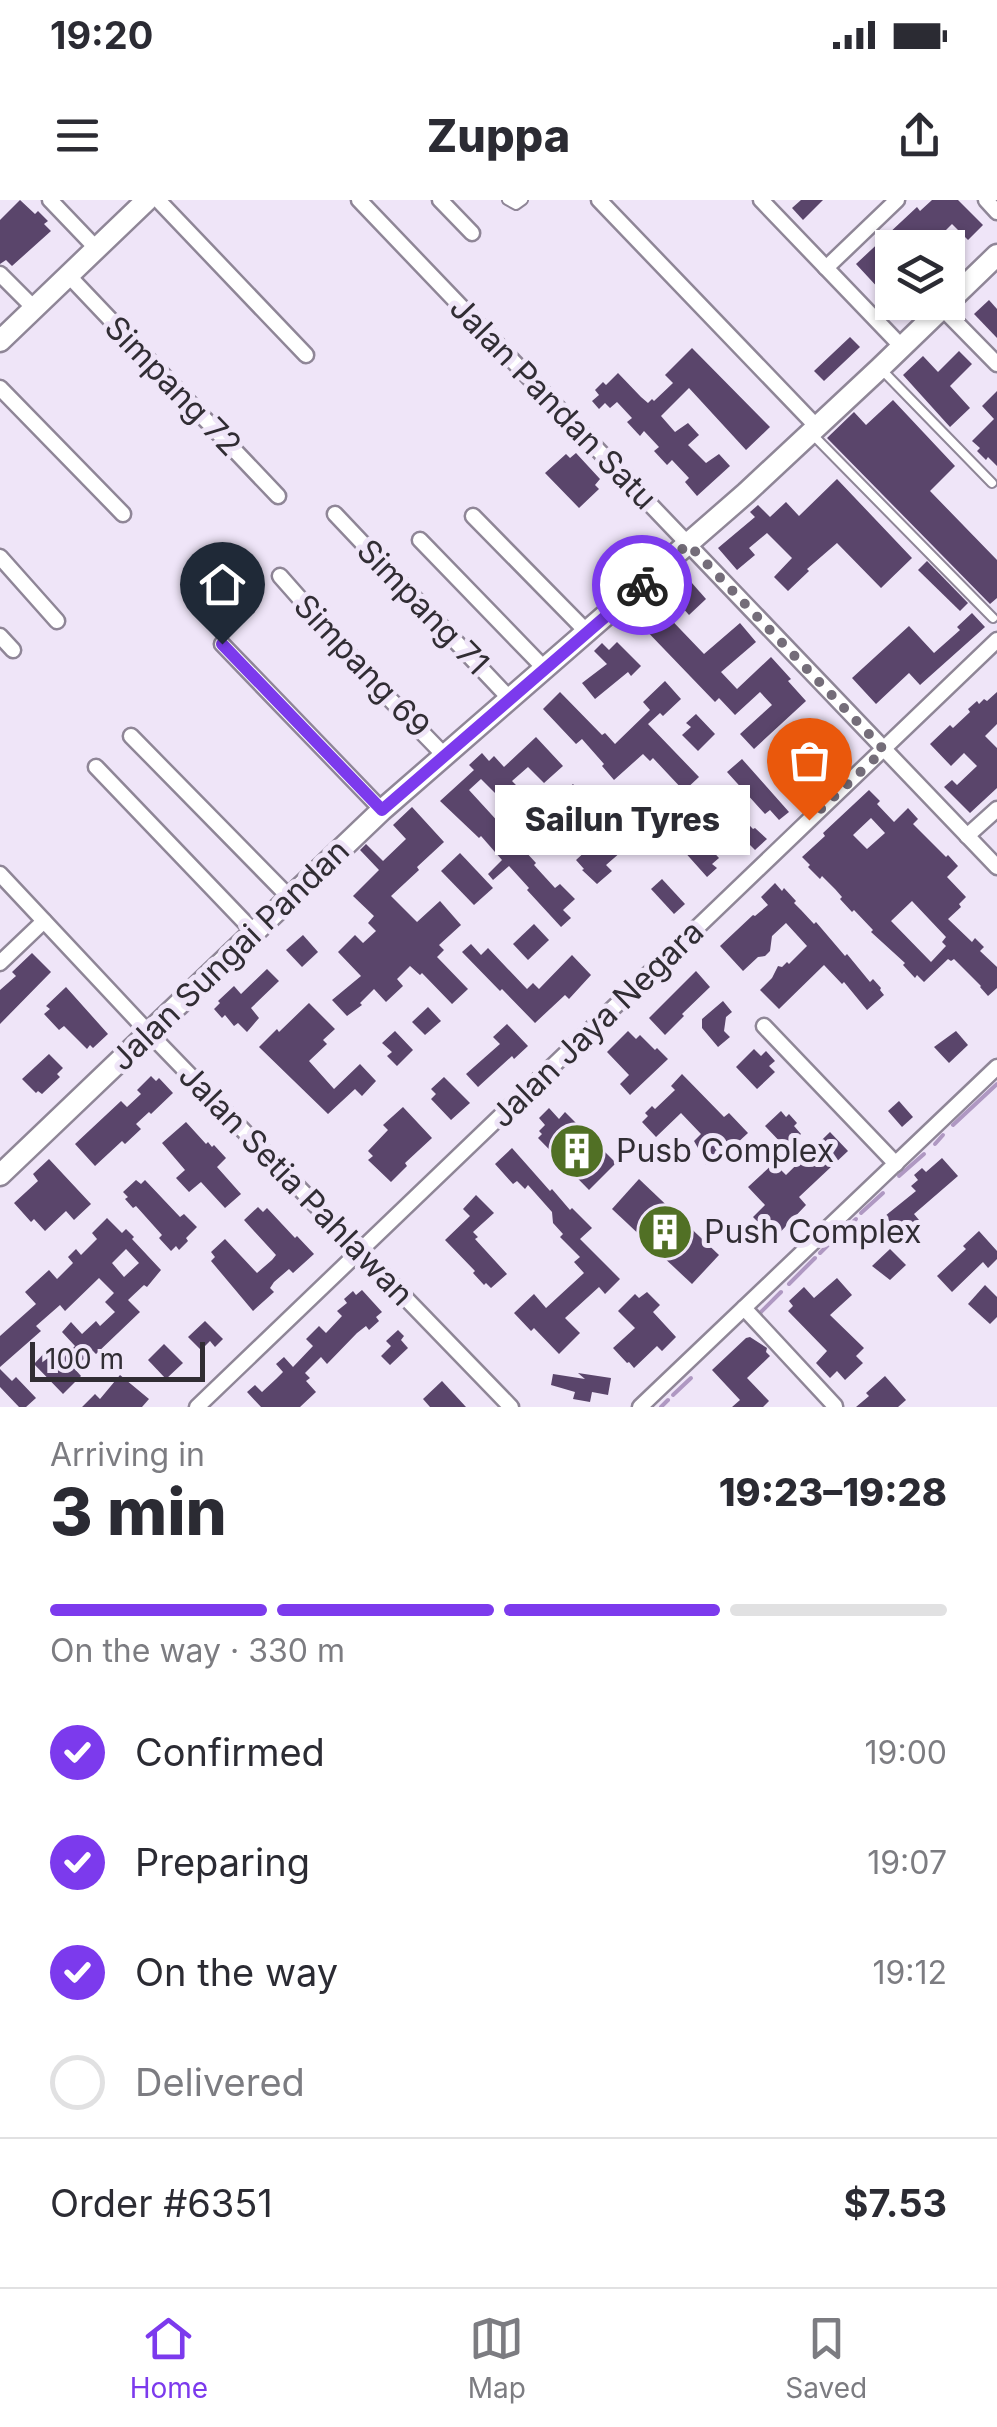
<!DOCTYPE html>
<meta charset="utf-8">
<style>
body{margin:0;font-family:Inter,sans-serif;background:#f7f7f7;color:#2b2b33;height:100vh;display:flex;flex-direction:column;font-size:38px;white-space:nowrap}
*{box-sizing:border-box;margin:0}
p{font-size:32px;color:#7c7c81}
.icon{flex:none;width:55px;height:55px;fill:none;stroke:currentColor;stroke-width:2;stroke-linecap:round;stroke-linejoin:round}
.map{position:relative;height:1207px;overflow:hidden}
.side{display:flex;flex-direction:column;background:#fff;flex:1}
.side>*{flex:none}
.tools{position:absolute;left:875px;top:30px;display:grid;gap:20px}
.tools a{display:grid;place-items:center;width:90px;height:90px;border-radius:0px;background:#fff;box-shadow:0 2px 8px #0004;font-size:50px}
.scale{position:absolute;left:30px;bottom:25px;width:175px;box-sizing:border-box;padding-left:10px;border:5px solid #312d34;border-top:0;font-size:28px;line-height:35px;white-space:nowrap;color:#312d34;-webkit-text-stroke:8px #efe5f8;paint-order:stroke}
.pin{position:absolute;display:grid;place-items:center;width:85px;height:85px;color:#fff;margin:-102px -42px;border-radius:50% 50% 50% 0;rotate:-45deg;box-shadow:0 0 10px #0007}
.pin .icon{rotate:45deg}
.courier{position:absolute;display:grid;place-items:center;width:100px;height:100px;margin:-50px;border:8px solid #7c3aed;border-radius:50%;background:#fff;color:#222;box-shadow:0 2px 12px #0007}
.bubble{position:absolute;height:70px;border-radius:0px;background:#fff;box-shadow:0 2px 8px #0004;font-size:32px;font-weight:800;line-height:70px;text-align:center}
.summary em{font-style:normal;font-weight:800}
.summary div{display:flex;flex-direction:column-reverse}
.summary{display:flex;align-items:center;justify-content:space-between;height:170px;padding:0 50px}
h1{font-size:65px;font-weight:800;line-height:75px}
.bar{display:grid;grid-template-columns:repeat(4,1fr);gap:15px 10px;align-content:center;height:120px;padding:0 50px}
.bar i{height:12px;border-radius:8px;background:#e1e1e2}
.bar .active{background:#7c3aed}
.bar p{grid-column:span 4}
.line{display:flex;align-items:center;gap:25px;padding:0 50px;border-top:2px solid #e1e1e2}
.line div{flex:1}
ol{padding:0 50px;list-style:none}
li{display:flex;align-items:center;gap:30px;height:110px}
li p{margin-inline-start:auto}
li .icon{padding:10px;border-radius:50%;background:#7c3aed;color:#fff;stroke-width:4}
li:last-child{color:#7c7c81}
li i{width:55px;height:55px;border:5px solid #e1e1e2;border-radius:50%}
.status{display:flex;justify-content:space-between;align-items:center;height:70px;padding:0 50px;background:#fff;direction:ltr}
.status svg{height:28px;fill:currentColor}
header{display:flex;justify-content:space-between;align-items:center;height:130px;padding:0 50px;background:#fff;font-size:45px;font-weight:800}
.tab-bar{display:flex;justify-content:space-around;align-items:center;height:140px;border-top:2px solid #e1e1e2;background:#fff;font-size:28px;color:#7c7c81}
.tab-bar a{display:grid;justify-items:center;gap:5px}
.tab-bar .active{color:#7c3aed}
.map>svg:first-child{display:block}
</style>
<div class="status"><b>19:20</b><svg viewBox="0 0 49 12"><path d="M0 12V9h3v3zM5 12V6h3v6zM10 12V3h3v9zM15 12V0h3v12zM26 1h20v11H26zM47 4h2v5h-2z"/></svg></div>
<header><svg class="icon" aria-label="menu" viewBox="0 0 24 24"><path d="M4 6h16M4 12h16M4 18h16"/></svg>Zuppa<svg class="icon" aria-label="share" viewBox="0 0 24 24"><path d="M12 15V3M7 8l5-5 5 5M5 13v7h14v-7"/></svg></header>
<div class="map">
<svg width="997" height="1207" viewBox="0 0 997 1207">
<rect width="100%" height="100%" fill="#efe5f8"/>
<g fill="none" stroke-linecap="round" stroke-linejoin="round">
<g stroke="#af98c2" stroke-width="4">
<path d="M953 925 997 884"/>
<path d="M935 944 943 935"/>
<path d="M899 976 924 954"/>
<path d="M861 1013 883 993"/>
<path d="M835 1039 856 1019"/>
<path d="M820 1053 828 1045"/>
<path d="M789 1084 815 1058"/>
<path d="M760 1113 781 1092"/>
<path d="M673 1195 691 1178"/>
<path d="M661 1207 668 1200"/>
</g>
</g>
<g fill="#5a456b" fill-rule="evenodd">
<path d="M20 0 35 14 38 11 48 21 44 24 51 31 12 66 6 60 0 64V20Z"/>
<path d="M801 0H823L803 20 792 8Z"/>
<path d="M932 0H958L983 25 968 40 952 24 928 48H892V81L881 91 856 64 917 7 920 11Z"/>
<path d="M989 100 997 109V138L974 114Z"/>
<path d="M850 137 860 147 824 181 814 171Z"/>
<path d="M692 148 770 227 746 250 689 188 661 216 675 232 688 223 699 235 688 245 706 263 719 254 730 266 697 296 685 282 689 278 672 260 667 265 654 251 659 247 644 231 640 236 627 222 632 218 617 202 610 208 605 203 599 209 592 201 599 195 595 190 603 182 606 185 618 173 641 197 648 203 652 199 654 201 673 183 665 175Z"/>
<path d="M959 151 972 164 950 186 970 208 950 227 903 175 923 156 938 172Z"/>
<path d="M997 191V266L988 257 986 260 977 251 980 248 972 241 994 219 982 206Z"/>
<path d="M893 200 955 266 930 291 997 360V398L990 404 827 238 854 212 866 225Z"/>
<path d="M576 253 600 279 595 285 599 289 579 308 545 273 566 254 570 258Z"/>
<path d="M837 279 912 358 881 388 837 343 807 369 809 371 788 391 774 377 792 358 767 333 749 348 755 355 737 370 718 348 755 317 750 312 758 305 770 317 786 302 799 316Z"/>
<path d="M927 361 968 403 960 411 918 370Z"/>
<path d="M684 374 706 399 689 415 666 389Z"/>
<path d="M658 406 704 454 740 423 756 442 721 472 737 489 771 457 791 479 788 481 806 501 754 549 740 534 772 505 760 492 735 515 719 498 715 502 639 423Z"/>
<path d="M972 413 985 427 920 485 909 473 876 504 852 478 909 426 934 453 960 430 957 427Z"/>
<path d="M617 442 641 466 631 476 628 472 595 499 582 483 607 464 594 451 602 443 609 450Z"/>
<path d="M665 481 681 499 663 516 660 513 648 524 699 577 684 591 653 558 650 561 643 554 614 580 602 566 604 564 582 539 576 544 543 509 560 492 602 535 605 533 615 544 650 510 643 502Z"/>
<path d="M997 492V524L985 536 997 548V588L970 613 944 587 952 580 957 585 977 566 964 553 951 566 930 544 950 525 953 528 970 512 968 509 977 501 979 504 984 499 987 501Z"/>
<path d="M696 514 715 534 698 551 682 535 691 527 686 523Z"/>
<path d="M810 518 820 529 825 524 833 533 828 537 838 547 825 560 797 531Z"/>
<path d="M536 537 563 566 544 583 528 567 512 581 519 588 504 602 481 579 469 590 536 663 534 665 555 688 560 684 575 699 563 710 571 718 561 727 527 690 529 688 509 666 493 680 488 674 502 660 481 636 479 638 440 601 474 570 469 565 482 553 489 561 494 556 504 567Z"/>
<path d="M784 544 796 556 784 569 771 557Z"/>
<path d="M742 559 789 612 779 620 770 610 765 614 727 572Z"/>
<path d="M573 584 580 592 585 587 592 595 572 614 557 598Z"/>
<path d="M869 590 880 601 877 604 894 622 908 608 918 619 913 624 946 657 948 655 958 666 947 677 966 697 959 704 961 707 948 719 972 742 975 738 984 747 980 751 997 767V788L988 796 980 787 981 786 954 759 951 761 948 759 924 782 917 775 915 778 903 765 905 763 871 732 873 730 854 710 852 712 840 699 842 697 835 689 822 676 820 679 808 667 810 665 802 657 825 636 823 633ZM871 618 885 633 867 649 853 635ZM912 701 946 737 942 742 946 746 931 762 891 721Z"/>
<path d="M716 591 753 629 755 628 767 639 755 650 747 642 741 647 721 626 719 628 711 620 713 618 709 614 715 608 707 600Z"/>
<path d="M534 604 561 633 546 647 519 618Z"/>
<path d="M412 607 444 642 417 667 419 670 391 696 417 722 440 701 461 725 439 745 444 750 437 757 468 789 452 804 422 773 420 775 410 766 397 779 403 786 386 802 374 789 360 803 362 805 347 816 332 800 361 776 338 752 355 735 363 743 376 731 368 723 374 716 353 696 379 670 360 650 366 644 383 661 406 639 393 625Z"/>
<path d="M606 620 629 645 606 665 612 671 597 684 582 670 584 669 576 660 601 637 595 630Z"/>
<path d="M694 638 704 648 707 645 719 658 712 664 717 668 707 677 682 649Z"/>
<path d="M460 653 493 688 474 705 441 671Z"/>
<path d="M662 679 685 704 674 714 651 689Z"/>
<path d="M775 683 782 691 784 688 796 701 794 703 801 710 814 724 816 722 845 756 847 754 870 782 873 779 881 788 880 790 884 795 867 810 844 782 842 784 824 765 779 809 760 790 772 778 778 766 782 767 787 762 789 764 807 746 786 723 772 736 770 751 765 756 758 757 743 771 720 746 753 715 755 716 768 705 761 697Z"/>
<path d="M534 724 549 740 528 760 513 744Z"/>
<path d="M303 735 318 752 302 767 286 750Z"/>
<path d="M471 744 481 755 488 748 527 789 533 783 539 789 572 755 591 775 569 799 565 795 535 823 502 789 500 791 462 752Z"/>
<path d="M32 753 51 772 0 824V790L16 776 12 772Z"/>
<path d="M267 769 279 781 251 808 259 818 247 832 238 823 234 826 225 815 222 818 214 809 220 803 218 801 234 786 241 794Z"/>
<path d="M696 771 710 787 682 814 684 816 665 835 649 818Z"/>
<path d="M66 787 108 834 93 848 90 845 87 849 64 826 59 830 44 814 50 809 46 806Z"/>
<path d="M723 801 732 812 726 817 724 831 730 837 718 847 702 828V819Z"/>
<path d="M309 803 335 829 323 840 327 844 309 861 334 889 360 864 376 881 362 896 355 889 328 914 259 847 277 829 279 832Z"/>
<path d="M428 807 441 821 425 835 412 822Z"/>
<path d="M507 824 528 846 514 859 512 856 478 887 466 874 500 844 493 837Z"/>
<path d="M395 831 413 850 397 866 387 856 392 852 382 843Z"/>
<path d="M628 831 636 839 640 835 655 850 657 848 668 859 630 895 620 884 629 875 607 852Z"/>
<path d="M956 831 968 845 949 863 934 847Z"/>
<path d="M754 849 761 856 766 851 775 861 769 866 775 872 757 889 736 867Z"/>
<path d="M49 854 63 868 57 874 60 877 42 894 38 891 36 893 22 879Z"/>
<path d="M682 874 724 917 729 913 748 933 735 945 732 941 706 965 699 957 702 955 694 941 701 934 681 913 656 937 642 922 648 916 645 913 652 906 655 909 675 890 671 886Z"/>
<path d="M151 876 156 881 159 878 173 893 151 914 149 912 136 924 141 929 125 944 122 941 95 966 75 944 121 901 127 907 141 894 137 890Z"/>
<path d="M444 877 470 903 451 920 431 899 436 894 431 889Z"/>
<path d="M899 901 913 917 902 927 888 911Z"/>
<path d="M403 907 432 938 405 963 407 966 391 982 368 960 373 956 368 951 388 930 383 925Z"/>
<path d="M549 908 559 919 565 912 616 963 589 990 538 938 542 934 539 931 545 925 539 918Z"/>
<path d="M781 911 786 917 789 914 797 923 794 926 801 934 786 948 765 926Z"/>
<path d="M186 922 206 944 208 942 212 947 214 945 226 958 217 967 241 994 225 1008 201 982 189 992 176 978 185 970 162 943Z"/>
<path d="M830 932 848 951 799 997 806 1005 769 1044 755 1029 760 1024 753 1017 765 1005 748 987 774 963 786 975Z"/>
<path d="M512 948 550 991 552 989 570 1010 572 1008 592 1028 580 1039 620 1079 605 1094 599 1087 565 1118 580 1133 559 1154 534 1128 531 1131 514 1113 534 1094 546 1108 584 1073 574 1062 580 1057 560 1037 563 1034 553 1023 552 1012 528 985 525 989 517 981 513 984 495 964Z"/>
<path d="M942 958 958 976 914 1014 919 1020 902 1035 885 1016 916 991 911 986 918 980 914 975 922 968 926 972Z"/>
<path d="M49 959 91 1004 74 1020 66 1011 45 1031 34 1019 31 1022 14 1003 38 981 33 974Z"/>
<path d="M639 979 719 1055 692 1084 612 1009Z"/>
<path d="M136 980 141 984 145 980 180 1017 184 1014 197 1027 186 1038 188 1041 179 1050 176 1046 171 1051 159 1038 162 1035 136 1006 133 1008 125 999 128 997 123 992Z"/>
<path d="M476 995 494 1013 473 1032 478 1037 475 1039 507 1074 491 1088 486 1083 484 1085 473 1073 475 1071 445 1040 470 1016 463 1009Z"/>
<path d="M258 1007 263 1012 267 1008 295 1038 297 1036 314 1054 293 1073 289 1069 274 1082 270 1088 274 1092 253 1111 211 1061 215 1057 211 1052 225 1039 257 1073 272 1060 276 1055 244 1020Z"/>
<path d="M107 1018 122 1033 126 1029 134 1037 132 1039 161 1070 147 1087 144 1085 128 1100 140 1112 96 1154 93 1151 74 1168 81 1176 63 1194 34 1164 48 1149 60 1161 75 1146 62 1132 71 1122 82 1134 96 1121 100 1126 115 1112 105 1102 114 1093 99 1078 65 1111 60 1105 36 1126 41 1131 0 1167V1136L36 1104 25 1092 49 1070 57 1079 73 1063 68 1057 76 1049 81 1055 97 1039 92 1033ZM126 1049 139 1063 124 1077 112 1063Z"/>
<path d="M979 1031 997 1051V1059L988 1068 983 1062 952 1092 937 1076 966 1049 963 1046Z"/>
<path d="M890 1049 906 1065 890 1080 872 1066Z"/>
<path d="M837 1078 852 1095 830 1115 864 1148 856 1156 863 1163 845 1180 837 1171 830 1178 816 1163 827 1151 788 1111 793 1106 789 1101 804 1087 814 1098Z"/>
<path d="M985 1085 997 1097V1117L990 1124 968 1104Z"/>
<path d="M362 1090 382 1112 376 1117 379 1121 369 1130 366 1126 357 1133 327 1164 321 1157 305 1173 310 1178 306 1181 316 1192 300 1207H261L247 1192 255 1185 262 1192 276 1179 283 1172 276 1164 284 1157 293 1167 313 1146 306 1139 319 1126 326 1133 342 1116 337 1111 347 1103 344 1099 353 1091 356 1095Z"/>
<path d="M647 1092 660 1105 653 1112 676 1137 662 1151 657 1146 634 1168 629 1162 627 1163 613 1148 635 1128 618 1111 635 1094 639 1098Z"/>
<path d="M205 1121 223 1139 215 1147 210 1141 201 1150 188 1137Z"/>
<path d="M398 1130 404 1136 401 1140 408 1148 390 1165 381 1156 391 1146 386 1141Z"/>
<path d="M750 1137 767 1148 766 1152 770 1156 747 1178 769 1201 763 1207H732L740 1200 712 1170 746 1138Z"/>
<path d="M164 1144 183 1163 166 1179 148 1160Z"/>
<path d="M0 1169 12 1181 16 1177 36 1198 26 1207H19L0 1187Z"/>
<path d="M578 1173 611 1178 608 1195 592 1192 590 1202 573 1199 575 1192 551 1185 553 1174 585 1179Z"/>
<path d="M120 1175 149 1199 142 1207H82L95 1194 100 1199Z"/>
<path d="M885 1176 906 1200 898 1207H856L869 1196 866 1193Z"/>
<path d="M442 1181 466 1207H430L423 1199Z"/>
</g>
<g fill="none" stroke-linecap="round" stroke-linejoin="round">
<g stroke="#8f8697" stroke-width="12">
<g id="lane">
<path d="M507 0 516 5 523 0"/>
<path d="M880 168 992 283"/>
<path d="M811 233 993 418"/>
</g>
</g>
<g stroke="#8f8697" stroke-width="19">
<g id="street">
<path d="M50 0 96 48"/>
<path d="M158 0 306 155"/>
<path d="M359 0 997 667"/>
<path d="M440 0 472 33"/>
<path d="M599 0 817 227"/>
<path d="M761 0 902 147"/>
<path d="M986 0 997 12"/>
<path d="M826 68 897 0"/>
<path d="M0 74 34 108"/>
<path d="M68 75 278 296"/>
<path d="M942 108 997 164"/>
<path d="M0 188 123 314"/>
<path d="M335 314 510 499"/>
<path d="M473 316 587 432"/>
<path d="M420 340 545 469"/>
<path d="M0 357 57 421"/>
<path d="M280 376 378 487 445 556"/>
<path d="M0 436 13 450"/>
<path d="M222 444 382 610"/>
<path d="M131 536 290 698"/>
<path d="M96 567 254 732"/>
<path d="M967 636 997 609"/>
<path d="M0 674 149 833 511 1207"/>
<path d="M0 763 44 721"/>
<path d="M764 826 896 964"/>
<path d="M744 1108 835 1206"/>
<path d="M197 1207 997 440"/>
<path d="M640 1207 997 867"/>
</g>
</g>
<g stroke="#8f8697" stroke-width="25">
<g id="secondary">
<path d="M0 141 147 0"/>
<path d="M0 975 382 610 746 293 880 168 997 55"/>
</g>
</g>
<use href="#lane" stroke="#fff" stroke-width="8"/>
<use href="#street" stroke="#fff" stroke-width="14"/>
<use href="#secondary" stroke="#fff" stroke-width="20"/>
</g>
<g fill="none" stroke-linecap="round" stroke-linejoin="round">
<path stroke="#746d79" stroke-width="10" stroke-dasharray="0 18" d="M642 385 688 344 884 550 809 620"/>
<path stroke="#7c3aed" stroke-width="12" d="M222 444 382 610 642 385"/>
</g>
<defs>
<g id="building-disc" transform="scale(2.875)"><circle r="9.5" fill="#517025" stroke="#efe5f8"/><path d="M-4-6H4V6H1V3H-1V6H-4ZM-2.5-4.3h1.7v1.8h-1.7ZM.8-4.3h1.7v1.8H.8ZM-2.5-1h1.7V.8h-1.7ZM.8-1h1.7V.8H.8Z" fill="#fff"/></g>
</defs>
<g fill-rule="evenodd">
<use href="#building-disc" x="577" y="951"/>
<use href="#building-disc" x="665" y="1032"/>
</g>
<g text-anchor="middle" stroke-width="10" stroke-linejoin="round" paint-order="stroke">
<g font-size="32" fill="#312d34" stroke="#efe5f8">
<text transform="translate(173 186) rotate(46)" y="11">Simpang 72</text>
<text transform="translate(553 203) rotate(46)" y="11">Jalan Pandan Satu</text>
<text transform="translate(423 407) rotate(46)" y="11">Simpang 71</text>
<text transform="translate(362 466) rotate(47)" y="11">Simpang 69</text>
<text transform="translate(230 755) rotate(-44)" y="11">Jalan Sungai Pandan</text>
<text transform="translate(597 824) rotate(-44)" y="11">Jalan Jaya Negara</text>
<text transform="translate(296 985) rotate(46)" y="11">Jalan Setia Pahlawan</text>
</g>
<g font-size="32" fill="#312d34" stroke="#efe5f8" text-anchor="start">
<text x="616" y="962">Pusb Complex</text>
<text x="704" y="1043">Push Complex</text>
</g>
</g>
</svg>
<div class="tools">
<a><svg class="icon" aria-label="layers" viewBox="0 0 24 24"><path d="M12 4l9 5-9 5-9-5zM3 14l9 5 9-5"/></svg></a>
</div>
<div class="scale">100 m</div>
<div class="pin" style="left:809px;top:620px;background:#ea580c"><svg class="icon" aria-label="bag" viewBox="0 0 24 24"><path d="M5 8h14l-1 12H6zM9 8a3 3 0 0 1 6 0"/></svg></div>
<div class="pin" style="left:222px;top:444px;background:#1f2937"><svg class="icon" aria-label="home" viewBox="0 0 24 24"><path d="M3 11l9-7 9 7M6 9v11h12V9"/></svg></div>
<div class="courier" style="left:642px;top:385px"><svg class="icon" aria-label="bike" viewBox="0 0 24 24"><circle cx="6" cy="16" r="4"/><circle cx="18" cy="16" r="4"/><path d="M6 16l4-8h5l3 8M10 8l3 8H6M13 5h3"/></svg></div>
<div class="bubble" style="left:495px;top:585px;width:255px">Sailun Tyres</div>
</div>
<section class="side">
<div class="summary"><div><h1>3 min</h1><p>Arriving in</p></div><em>19:23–19:28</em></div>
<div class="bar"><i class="active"></i><i class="active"></i><i class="active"></i><i></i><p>On the way · 330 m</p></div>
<ol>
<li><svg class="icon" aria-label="check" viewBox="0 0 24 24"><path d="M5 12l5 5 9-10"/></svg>Confirmed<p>19:00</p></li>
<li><svg class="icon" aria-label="check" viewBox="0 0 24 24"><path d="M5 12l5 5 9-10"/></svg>Preparing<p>19:07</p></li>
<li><svg class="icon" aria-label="check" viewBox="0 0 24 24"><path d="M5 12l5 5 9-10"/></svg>On the way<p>19:12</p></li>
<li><i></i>Delivered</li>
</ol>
<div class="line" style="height:130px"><div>Order #6351</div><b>$7.53</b></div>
</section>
<nav class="tab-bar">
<a class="active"><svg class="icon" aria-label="home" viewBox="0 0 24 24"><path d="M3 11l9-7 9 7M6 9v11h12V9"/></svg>Home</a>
<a><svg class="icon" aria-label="map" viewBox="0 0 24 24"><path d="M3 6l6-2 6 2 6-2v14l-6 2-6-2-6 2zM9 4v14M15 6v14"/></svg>Map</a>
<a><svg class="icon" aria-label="saved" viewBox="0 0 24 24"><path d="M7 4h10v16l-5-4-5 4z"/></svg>Saved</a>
</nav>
